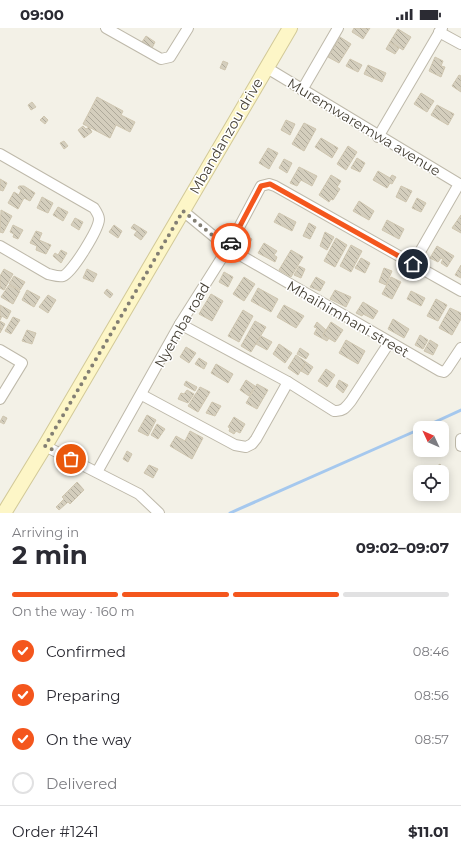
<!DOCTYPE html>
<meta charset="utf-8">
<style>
body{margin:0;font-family:Montserrat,sans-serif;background:#f2f2f3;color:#2b2b33;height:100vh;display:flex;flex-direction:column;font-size:15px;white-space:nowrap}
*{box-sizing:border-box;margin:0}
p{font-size:13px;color:#7c7c81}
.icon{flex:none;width:22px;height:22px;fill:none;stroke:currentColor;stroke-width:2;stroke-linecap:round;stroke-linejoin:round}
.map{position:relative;height:485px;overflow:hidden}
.sheet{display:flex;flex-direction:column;background:#fff;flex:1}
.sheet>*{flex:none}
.needle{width:26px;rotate:314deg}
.buttons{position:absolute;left:413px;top:393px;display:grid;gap:8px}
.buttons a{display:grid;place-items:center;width:36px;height:36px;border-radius:8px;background:#fff;box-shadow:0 2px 10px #0003;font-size:20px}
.pin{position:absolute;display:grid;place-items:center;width:34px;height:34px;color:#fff;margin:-17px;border:2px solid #fff;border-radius:50%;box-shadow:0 1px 4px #0007}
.courier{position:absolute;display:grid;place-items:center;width:40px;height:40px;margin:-20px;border:3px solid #f4561d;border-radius:50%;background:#fff;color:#222;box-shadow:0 1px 5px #0007}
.headline em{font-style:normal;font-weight:700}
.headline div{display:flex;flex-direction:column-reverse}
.headline{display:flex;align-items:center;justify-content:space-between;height:68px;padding:0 12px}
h1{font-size:26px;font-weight:700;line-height:30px}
.bar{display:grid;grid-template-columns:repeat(4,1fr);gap:6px 4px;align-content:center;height:48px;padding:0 12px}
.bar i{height:5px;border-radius:3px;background:#e1e1e2}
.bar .selected{background:#f4561d}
.bar p{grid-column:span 4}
.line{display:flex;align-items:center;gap:10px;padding:0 12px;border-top:1px solid #e1e1e2}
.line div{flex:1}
ol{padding:0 12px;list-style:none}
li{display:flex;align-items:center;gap:12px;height:44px}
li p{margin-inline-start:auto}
li .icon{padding:4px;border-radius:50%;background:#f4561d;color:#fff;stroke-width:4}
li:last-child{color:#7c7c81}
li i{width:22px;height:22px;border:2px solid #e1e1e2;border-radius:50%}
.status{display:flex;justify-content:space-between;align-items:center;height:28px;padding:0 20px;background:#fff;direction:ltr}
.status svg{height:11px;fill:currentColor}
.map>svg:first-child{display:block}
</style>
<div class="status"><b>09:00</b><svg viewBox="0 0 49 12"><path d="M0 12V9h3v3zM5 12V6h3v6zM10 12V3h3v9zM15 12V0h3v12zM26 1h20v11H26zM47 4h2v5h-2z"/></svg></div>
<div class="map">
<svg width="461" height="485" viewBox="0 0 461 485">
<defs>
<pattern id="building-back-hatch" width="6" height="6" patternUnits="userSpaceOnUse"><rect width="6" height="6" fill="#d4cebd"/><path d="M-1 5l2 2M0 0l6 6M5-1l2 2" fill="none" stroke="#aea99a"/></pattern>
</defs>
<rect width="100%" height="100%" fill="#f3f1e7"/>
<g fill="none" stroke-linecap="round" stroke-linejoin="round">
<g stroke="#a5c8ee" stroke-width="3">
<path d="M422 400 461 382"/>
<path d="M230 485 420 401"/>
</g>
</g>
<g fill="url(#building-back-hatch)" stroke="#cfc6b0">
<path d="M354 0H370L363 11 352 4Z"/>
<path d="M398 1 411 9 403 22 390 14Z"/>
<path d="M146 8 155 14 152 20 142 14Z"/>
<path d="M340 9 351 16 339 35 328 29Z"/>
<path d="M390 14 399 20 395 26 386 21Z"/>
<path d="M435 29 443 33 441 38 445 39 441 49 429 43Z"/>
<path d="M350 31 362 37 358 44 346 38Z"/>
<path d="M223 33 228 35 225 42 220 40Z"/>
<path d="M368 37 386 45 382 54 364 46Z"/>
<path d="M459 47 461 48V64L452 58Z"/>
<path d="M421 65 434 73 427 84 414 76Z"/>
<path d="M97 69 123 83 121 87 135 94 130 104 116 97 110 110 83 96Z"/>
<path d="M32 74 36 79 31 82 28 77Z"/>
<path d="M437 77 454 86 448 97 431 87Z"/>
<path d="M44 88 48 92 45 96 40 92Z"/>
<path d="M286 92 295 96 290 107 281 102Z"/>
<path d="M304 95 316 101 304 123 292 116Z"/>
<path d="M83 98 86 101 89 99 92 104 84 110 78 102Z"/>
<path d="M321 110 338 120 332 130 315 119Z"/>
<path d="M64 113 68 118 64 121 60 115Z"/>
<path d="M348 118 357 124 346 142 337 136Z"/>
<path d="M268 120 278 125 269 141 259 135Z"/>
<path d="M357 130 365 135 360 144 351 140Z"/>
<path d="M284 131 292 135 287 145 279 140Z"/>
<path d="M299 139 317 148 312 158 301 152 297 158 290 155Z"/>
<path d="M378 143 390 150 392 147 396 149 392 156 390 155 387 160 373 152Z"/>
<path d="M331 147 341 153 337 159 340 161 333 172 331 171 329 174 319 167Z"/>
<path d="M0 151 7 155 3 163 0 162Z"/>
<path d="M19 158H24L35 165 30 173 24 170 18 181 8 175 14 164 19 167 21 162 18 160Z"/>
<path d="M401 158 412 163 406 174 396 169Z"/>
<path d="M42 169 53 175 48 185 37 180Z"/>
<path d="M417 170 426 175 421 184 412 180Z"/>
<path d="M359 173 374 183 369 192 353 183Z"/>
<path d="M58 179 68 184 63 193 53 187Z"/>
<path d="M1 182 12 188 3 205 0 204Z"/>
<path d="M279 185 296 194 292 203 274 194Z"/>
<path d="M461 187V205L452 200Z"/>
<path d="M75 190 83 194 79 202 71 197Z"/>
<path d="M387 192 404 201 399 211 382 202Z"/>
<path d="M309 195 316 199 310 211 303 208Z"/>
<path d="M134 196 147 204 141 212 134 207 137 203 131 200Z"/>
<path d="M13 197 23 202 18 211 13 209 14 206 10 204Z"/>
<path d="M114 197 122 203 118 210 109 204Z"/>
<path d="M36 203 42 205 39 212 51 217 46 226 36 222 37 218 30 215Z"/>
<path d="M325 204 334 209 327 222 320 218Z"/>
<path d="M244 207 252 211 248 219 240 215Z"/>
<path d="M336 210 347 217 335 239 324 233Z"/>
<path d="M264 215 277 223 274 227 277 229 275 234 258 225Z"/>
<path d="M351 217 362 223 351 244 340 238Z"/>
<path d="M437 218 454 228 447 239 441 235 443 231 441 230 438 234 430 230Z"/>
<path d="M61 222 67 225 61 235 53 228 55 225 58 227Z"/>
<path d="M291 222 303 229 291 249 279 242Z"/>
<path d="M361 230 370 235 365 245 355 240Z"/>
<path d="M461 237V250L455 247Z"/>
<path d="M299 238 305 241 301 250 294 247Z"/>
<path d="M384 240 392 243 386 257 379 254Z"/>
<path d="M4 241 13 246 4 262 0 260V248Z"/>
<path d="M87 241 97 246 93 254 83 250Z"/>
<path d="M224 244 233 249 228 259 219 254Z"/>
<path d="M14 248 25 254 20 262 9 256Z"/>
<path d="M244 249 255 256 244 273 233 266Z"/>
<path d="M316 249 325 254 320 263 310 259Z"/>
<path d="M391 249 401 254 392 271 382 266Z"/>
<path d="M9 257 20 263 13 276 1 269Z"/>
<path d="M258 260 278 271 271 284 251 273Z"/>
<path d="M107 261 113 266 110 270 104 265Z"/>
<path d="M27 262 40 269 34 279 22 272Z"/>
<path d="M335 262 351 269 346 279 330 271Z"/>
<path d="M411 263 425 270 421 278 407 271Z"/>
<path d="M211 266 223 273 212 293 199 286Z"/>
<path d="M48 267 56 272 48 285 39 279Z"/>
<path d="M436 271 447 277 438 293 427 288Z"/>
<path d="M363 274 378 283 373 291 363 286 362 288 356 285Z"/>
<path d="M0 277 11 283 7 291 2 288 0 292Z"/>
<path d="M284 277 304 288 296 300 277 289Z"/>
<path d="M450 280 461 285V291L452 307 439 300Z"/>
<path d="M243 282 253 288 239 314 228 308Z"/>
<path d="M13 289 20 292 11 306 5 303Z"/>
<path d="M393 291 409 301 404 310 388 301Z"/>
<path d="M0 293 5 296 0 305Z"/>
<path d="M255 293 266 299 251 324 241 318Z"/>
<path d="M317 294 326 302 323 307 329 310 327 313 314 306 317 300 314 299Z"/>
<path d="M331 294 343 302 335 314 323 307Z"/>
<path d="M27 302 36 305 32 316 22 313Z"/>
<path d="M420 307 428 312 423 321 415 317Z"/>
<path d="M261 308 272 314 267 322 256 316Z"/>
<path d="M346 312 365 323 358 336 339 325Z"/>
<path d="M430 312 438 317 433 327 424 323Z"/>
<path d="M279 316 292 325 285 335 273 326Z"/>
<path d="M186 319 196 325 189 335 180 329Z"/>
<path d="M300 320 309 326 306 331 297 326Z"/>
<path d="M296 327 306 334 298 347 288 340Z"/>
<path d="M199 330 207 335 204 341 195 336Z"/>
<path d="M306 334 313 339 308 347 301 343Z"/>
<path d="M216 336 233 346 228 355 211 345Z"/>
<path d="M326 341 335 347 327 359 318 353Z"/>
<path d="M246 352 255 358 249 368 240 362Z"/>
<path d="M339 352 348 357 343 365 336 359Z"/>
<path d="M186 353 197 359 195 363 184 357Z"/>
<path d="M257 356 268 362 257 381 246 375Z"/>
<path d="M200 359 210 364 198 384 188 378Z"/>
<path d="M187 362 194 366 188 375 178 371 181 365 184 366Z"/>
<path d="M212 374 221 378 215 388 206 385Z"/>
<path d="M147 387 156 392 148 408 138 403Z"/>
<path d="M3 388 7 390 4 396 0 394Z"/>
<path d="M234 389 245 396 240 405 236 403 234 406 229 403 230 400 228 399Z"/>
<path d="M157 396 165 401 158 411 151 407Z"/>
<path d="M190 403 203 410 192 431 170 418 176 408 185 413Z"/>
<path d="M127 423 132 426 128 434 123 431Z"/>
<path d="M440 436 447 448 443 451 442 444H439L436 439Z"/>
<path d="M149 437 158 441 153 450 144 445Z"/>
<path d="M77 454 84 462 70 476 68 474 59 482 56 479 64 471 62 469Z"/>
</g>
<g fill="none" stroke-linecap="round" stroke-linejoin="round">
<g stroke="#beb9aa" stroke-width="12">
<g id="street">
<path d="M106 0 161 31 170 29 188 0"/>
<path d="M439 4 461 16"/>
<path d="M267 40 461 157"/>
<path d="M302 62 338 0"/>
<path d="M378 109 442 0"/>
<path d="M0 126 94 180C96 183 99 188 99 191 99 201 72 245 63 248 58 249 53 247 48 246L0 218"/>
<path d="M183 183 228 220 440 343 444 344 447 341 461 320"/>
<path d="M413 236 459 156"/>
<path d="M180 296 288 354 334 383C343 384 346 379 351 373L389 315"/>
<path d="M0 322 22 335 0 371"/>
<path d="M142 367 235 417 246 419 252 416 256 411 288 354"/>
<path d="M461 411V418"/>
<path d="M45 418 139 466 159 485"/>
<path d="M97 444 180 296 228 220 261 158 269 156 275 158 461 263"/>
</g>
</g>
<g stroke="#d2c998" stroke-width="16">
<path id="secondary" d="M4 485 45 418 290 0"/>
</g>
<use href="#street" stroke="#fff" stroke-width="10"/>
<use href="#secondary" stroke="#fdf6c7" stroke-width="14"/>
</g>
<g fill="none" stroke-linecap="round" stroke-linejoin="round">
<path stroke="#837f74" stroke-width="4" stroke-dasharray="0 7.2" d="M71 431 45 418 183 183 228 220 231 215"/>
<path stroke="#f4561d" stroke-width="5" d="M231 215 261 158 270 156 413 236"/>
</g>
<g text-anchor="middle" stroke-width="3" stroke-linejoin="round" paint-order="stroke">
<g font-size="14" fill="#464136" stroke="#fff">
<text transform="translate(364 99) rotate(31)" y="5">Muremwaremwa avenue</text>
<text transform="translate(226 108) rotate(-60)" y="5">Mbandanzou drive</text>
<text transform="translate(348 291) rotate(30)" y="5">Mhaihimhani street</text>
<text transform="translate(182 297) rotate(-60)" y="5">Nyemba road</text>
</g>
</g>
</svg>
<div class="buttons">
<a><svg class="needle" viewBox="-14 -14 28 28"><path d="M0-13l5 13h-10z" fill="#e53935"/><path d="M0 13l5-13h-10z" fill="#7c7c81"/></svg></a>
<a><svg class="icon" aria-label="locate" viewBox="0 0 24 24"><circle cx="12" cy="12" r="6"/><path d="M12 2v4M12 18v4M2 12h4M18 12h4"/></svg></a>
</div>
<div class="pin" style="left:71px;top:431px;background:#ea580c"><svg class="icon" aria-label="bag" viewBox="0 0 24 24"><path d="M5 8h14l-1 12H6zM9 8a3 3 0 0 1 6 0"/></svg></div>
<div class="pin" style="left:413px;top:236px;background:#1f2937"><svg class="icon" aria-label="home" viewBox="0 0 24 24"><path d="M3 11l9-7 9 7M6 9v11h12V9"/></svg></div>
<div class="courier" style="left:231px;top:215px"><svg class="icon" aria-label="car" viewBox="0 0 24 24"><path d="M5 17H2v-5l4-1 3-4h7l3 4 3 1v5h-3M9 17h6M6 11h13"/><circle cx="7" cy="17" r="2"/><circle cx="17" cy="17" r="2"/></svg></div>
</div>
<section class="sheet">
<div class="headline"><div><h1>2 min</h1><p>Arriving in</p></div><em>09:02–09:07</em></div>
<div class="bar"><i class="selected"></i><i class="selected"></i><i class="selected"></i><i></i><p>On the way · 160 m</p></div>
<ol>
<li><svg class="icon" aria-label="check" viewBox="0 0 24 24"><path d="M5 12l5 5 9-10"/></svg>Confirmed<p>08:46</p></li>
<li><svg class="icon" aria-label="check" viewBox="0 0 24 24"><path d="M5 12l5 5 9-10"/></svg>Preparing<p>08:56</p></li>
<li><svg class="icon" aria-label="check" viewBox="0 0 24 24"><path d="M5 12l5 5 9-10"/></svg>On the way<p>08:57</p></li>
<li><i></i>Delivered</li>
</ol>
<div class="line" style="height:52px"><div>Order #1241</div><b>$11.01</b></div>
</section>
